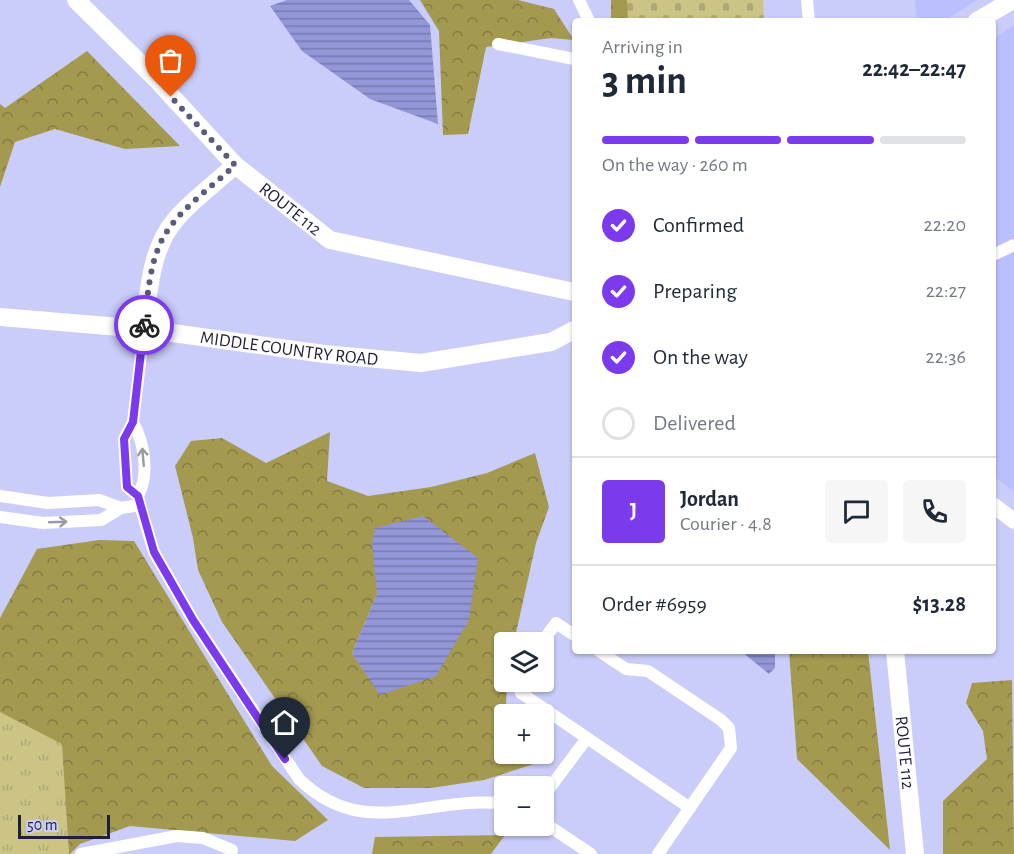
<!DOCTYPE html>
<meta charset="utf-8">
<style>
body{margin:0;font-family:"Alegreya Sans",sans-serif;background:#f6f6f7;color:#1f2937;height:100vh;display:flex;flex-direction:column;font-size:22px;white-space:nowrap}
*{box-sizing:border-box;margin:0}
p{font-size:20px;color:#747a83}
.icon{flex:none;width:33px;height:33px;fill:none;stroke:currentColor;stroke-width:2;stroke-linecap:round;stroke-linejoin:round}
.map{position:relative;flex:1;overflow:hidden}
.side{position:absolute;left:572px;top:18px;width:424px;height:636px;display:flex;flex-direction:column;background:#fff;border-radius:6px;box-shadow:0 2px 4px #0004}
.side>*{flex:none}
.tools{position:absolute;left:494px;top:632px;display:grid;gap:12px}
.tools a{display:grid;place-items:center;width:60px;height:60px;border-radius:6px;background:#fff;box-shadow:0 2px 4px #0004;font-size:30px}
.scale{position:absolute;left:18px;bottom:15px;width:92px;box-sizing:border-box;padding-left:6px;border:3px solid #1f1f3a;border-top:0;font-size:16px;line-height:21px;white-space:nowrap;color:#1f1f3a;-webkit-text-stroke:4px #cacdf9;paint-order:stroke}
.pin{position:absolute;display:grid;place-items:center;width:51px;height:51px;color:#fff;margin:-62px -26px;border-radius:50% 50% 50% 0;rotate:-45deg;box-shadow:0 0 6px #0007}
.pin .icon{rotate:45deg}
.courier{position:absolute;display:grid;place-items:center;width:60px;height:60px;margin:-30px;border:4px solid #7c3aed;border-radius:50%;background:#fff;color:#222;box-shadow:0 2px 8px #0007}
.summary em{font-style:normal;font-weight:600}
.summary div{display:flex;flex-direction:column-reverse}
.summary{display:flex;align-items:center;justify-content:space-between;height:102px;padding:0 30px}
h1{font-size:39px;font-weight:600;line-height:45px}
.bar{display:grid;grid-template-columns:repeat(4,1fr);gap:9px 6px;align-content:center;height:72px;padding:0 30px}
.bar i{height:8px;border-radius:4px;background:#e0e1e3}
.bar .on{background:#7c3aed}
.bar p{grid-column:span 4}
.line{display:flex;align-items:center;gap:15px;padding:0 30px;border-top:2px solid #e0e1e3}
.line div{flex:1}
.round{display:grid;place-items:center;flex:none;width:63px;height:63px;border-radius:6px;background:#f6f6f7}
ol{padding:0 30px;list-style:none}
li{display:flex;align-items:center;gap:18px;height:66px}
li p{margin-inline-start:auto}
li .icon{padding:6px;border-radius:50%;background:#7c3aed;color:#fff;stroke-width:4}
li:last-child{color:#747a83}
li i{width:33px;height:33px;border:3px solid #e0e1e3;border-radius:50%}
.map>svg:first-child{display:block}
</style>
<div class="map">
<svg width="1014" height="854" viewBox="0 0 1014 854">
<defs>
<pattern id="forest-crowns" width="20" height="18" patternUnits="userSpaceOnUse" patternTransform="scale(1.5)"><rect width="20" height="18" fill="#a3994f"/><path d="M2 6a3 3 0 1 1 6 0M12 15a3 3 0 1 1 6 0" fill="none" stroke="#847c43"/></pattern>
<pattern id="cemetery-stones" width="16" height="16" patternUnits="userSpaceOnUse" patternTransform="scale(1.5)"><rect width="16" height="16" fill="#ccc485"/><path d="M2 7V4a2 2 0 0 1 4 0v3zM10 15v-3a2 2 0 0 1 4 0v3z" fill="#afa874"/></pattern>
<pattern id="park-tufts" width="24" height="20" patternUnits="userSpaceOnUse" patternTransform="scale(1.5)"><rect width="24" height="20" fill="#ccc485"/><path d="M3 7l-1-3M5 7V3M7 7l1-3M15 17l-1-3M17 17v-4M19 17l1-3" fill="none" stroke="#afa874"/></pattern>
<pattern id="water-rules" width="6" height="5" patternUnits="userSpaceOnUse" patternTransform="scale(1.5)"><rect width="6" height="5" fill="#9396d7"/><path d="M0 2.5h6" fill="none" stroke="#777aaf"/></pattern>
</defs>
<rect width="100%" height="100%" fill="#cacdf9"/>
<g fill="#bbbffe">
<path d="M915 0H977L944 21H917Z"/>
<path d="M1014 25V491L993 476V39Z"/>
</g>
<g fill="url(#forest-crowns)" fill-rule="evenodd">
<path d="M420 0H518L554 9 574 40 551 38 486 47 468 134 443 135 439 31Z"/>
<path d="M611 0H646L644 21H611Z"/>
<path d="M87 51 180 146 125 149 55 129 15 142 0 187V104L5 108Z"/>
<path d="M330 432 327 481 368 496 431 487 487 473 535 453 549 507 536 543 514 642H504V681H507L504 753H531L534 764 484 780 431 788H364L322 766 222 622 198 570 193 538 175 466 191 441 222 438 266 463ZM377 594 380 694 352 653Z"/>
<path d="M99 540 134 541 272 766 328 820 295 841 130 826 80 844 70 854H0V618L37 549Z"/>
<path d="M789 651H868L890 850 797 759Z"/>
<path d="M1012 680 1014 854H943V801L987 759 983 731 966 703 972 683Z"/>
<path d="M505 835 491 854H372L375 837Z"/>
</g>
<path fill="url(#cemetery-stones)" d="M627 0H763L764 21H628Z"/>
<path fill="url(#park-tufts)" d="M0 712 62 744 69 854H0Z"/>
<g fill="url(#water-rules)">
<path d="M287 0H409L430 25 438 124 370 99 302 51 270 6Z"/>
<path d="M423 516 478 558 469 620 436 676 380 695 352 653 377 594 372 544 375 528Z"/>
<path d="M741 651H775V668L769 674Z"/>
</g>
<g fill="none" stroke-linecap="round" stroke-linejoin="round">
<g stroke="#fff" stroke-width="12">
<path d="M579 0 589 21"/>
<path d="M807 0 809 21"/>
<path d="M498 44 574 59"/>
<path d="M993 255 1014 245"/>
<path d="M133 422C144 443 150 474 138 496L127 487 124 439 133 422 144 329"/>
<path d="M0 496 48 503 99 500 121 508"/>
<path d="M140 505 154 552 193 620 299 779C365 843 427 794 504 804"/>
<path d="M0 517 43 523 101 520 121 508 140 505 139 500"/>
<path d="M542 642 556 623 574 635"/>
<path d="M599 651 626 669 648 671 721 720 729 728 731 748 658 854"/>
<path d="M517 681 521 693 690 808"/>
<path d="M543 797 587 738"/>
<path d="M543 822 591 854"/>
<path d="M81 854 177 836 203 838 232 850"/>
</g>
<path stroke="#fff" stroke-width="16" d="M993 505 1014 521"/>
<g stroke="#fff" stroke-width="18">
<path id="s1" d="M76 0 155 78 235 165 330 240 574 292"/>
<path d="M977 21 1013 0"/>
<path id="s2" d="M0 317 144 329 324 354 421 363 551 342 574 330"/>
<path d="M144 329C149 291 150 249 176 219 193 199 216 183 235 165"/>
<path id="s3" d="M895 651 915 854"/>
</g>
</g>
<defs><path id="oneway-shaft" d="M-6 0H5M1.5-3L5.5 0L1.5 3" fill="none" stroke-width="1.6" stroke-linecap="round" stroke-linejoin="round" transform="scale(1.5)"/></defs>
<g stroke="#9a9aa6">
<use href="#oneway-shaft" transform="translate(143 457) rotate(-95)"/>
<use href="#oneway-shaft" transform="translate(58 522) rotate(-2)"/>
</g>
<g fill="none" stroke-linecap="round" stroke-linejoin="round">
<path stroke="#5b5c7d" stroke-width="6" stroke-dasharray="0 10.8" d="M144 325C148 296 149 264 163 238 179 209 211 188 235 165L171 97"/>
<path stroke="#7c3aed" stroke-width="8" d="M144 325 133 422 124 439 127 487 138 496 154 552 193 620 285 759"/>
</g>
<g text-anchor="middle" stroke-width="4.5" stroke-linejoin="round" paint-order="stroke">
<g font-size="18" fill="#1f1f3a" stroke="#cacdf9">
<text dy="6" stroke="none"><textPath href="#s1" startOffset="300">ROUTE 112</textPath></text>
<text dy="6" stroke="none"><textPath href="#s2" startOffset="291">MIDDLE COUNTRY ROAD</textPath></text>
<text dy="6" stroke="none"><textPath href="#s3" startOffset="102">ROUTE 112</textPath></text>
</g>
</g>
</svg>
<div class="tools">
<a><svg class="icon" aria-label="layers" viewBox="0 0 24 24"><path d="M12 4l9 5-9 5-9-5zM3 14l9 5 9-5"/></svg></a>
<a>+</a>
<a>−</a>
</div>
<div class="scale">50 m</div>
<div class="pin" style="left:171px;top:97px;background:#ea580c"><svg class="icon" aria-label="bag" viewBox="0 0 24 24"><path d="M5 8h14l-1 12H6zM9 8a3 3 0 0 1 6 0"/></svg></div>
<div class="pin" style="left:285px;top:759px;background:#1f2937"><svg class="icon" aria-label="home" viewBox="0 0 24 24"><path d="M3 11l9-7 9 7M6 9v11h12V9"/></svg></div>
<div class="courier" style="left:144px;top:325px"><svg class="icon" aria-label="bike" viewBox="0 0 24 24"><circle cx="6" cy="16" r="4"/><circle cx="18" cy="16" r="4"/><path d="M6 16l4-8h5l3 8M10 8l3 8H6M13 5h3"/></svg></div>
<section class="side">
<div class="summary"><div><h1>3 min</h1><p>Arriving in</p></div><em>22:42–22:47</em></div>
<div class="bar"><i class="on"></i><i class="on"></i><i class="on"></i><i></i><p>On the way · 260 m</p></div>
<ol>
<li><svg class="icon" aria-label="check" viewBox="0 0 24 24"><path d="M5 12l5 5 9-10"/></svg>Confirmed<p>22:20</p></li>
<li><svg class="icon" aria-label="check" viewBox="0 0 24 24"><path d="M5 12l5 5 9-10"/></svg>Preparing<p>22:27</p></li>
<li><svg class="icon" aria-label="check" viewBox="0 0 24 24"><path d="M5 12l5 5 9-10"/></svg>On the way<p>22:36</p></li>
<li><i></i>Delivered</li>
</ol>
<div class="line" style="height:108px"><b class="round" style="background:#7c3aed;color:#fff">J</b><div><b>Jordan</b><p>Courier · 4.8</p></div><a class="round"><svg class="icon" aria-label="chat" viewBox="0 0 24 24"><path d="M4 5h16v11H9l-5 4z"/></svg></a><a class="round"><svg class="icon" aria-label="phone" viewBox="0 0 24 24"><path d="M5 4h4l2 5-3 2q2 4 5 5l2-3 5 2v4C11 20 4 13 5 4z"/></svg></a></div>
<div class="line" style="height:78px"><div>Order #6959</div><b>$13.28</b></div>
</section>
</div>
